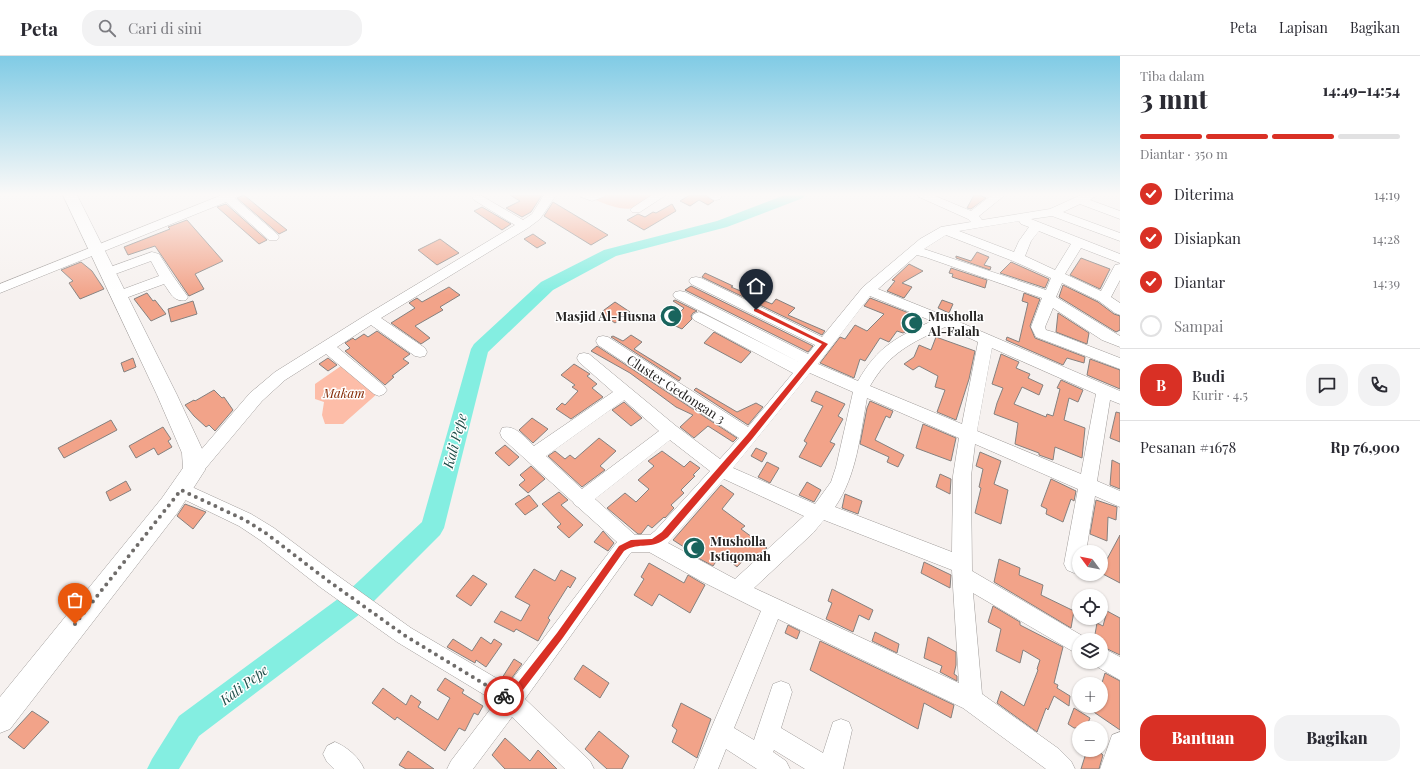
<!DOCTYPE html>
<html lang="id">
<meta charset="utf-8">
<style>
body{margin:0;font-family:"Playfair Display",serif;background:#f2f2f3;color:#2b2b33;height:100vh;display:flex;flex-direction:column;font-size:15px;white-space:nowrap}
*{box-sizing:border-box;margin:0}
p{font-size:13px;color:#7c7c81}
.icon{flex:none;width:22px;height:22px;fill:none;stroke:currentColor;stroke-width:2;stroke-linecap:round;stroke-linejoin:round}
.map{position:relative;flex:1;overflow:hidden}
.side{display:flex;flex-direction:column;background:#fff;width:300px}
.side>*{flex:none}
.needle{width:26px;rotate:302deg}
.buttons{position:absolute;left:1072px;top:489px;display:grid;gap:8px}
.buttons a{display:grid;place-items:center;width:36px;height:36px;border-radius:50%;background:#fff;box-shadow:0 1px 3px #0004;font-size:20px}
.pin{position:absolute;display:grid;place-items:center;width:34px;height:34px;color:#fff;margin:-41px -17px;border-radius:50% 50% 50% 0;rotate:-45deg;box-shadow:0 0 4px #0007}
.pin .icon{rotate:45deg}
.courier{position:absolute;display:grid;place-items:center;width:40px;height:40px;margin:-20px;border:3px solid #d93025;border-radius:50%;background:#fff;color:#222;box-shadow:0 1px 5px #0007}
.overview em{font-style:normal;font-weight:800}
.overview div{display:flex;flex-direction:column-reverse}
.overview{display:flex;align-items:center;justify-content:space-between;height:68px;padding:0 20px}
h1{font-size:26px;font-weight:800;line-height:30px}
.bar{display:grid;grid-template-columns:repeat(4,1fr);gap:6px 4px;align-content:center;height:48px;padding:0 20px}
.bar i{height:5px;border-radius:3px;background:#e1e1e2}
.bar .active{background:#d93025}
.bar p{grid-column:span 4}
.line{display:flex;align-items:center;gap:10px;padding:0 20px;border-top:1px solid #e1e1e2}
.line div{flex:1}
.round{display:grid;place-items:center;flex:none;width:42px;height:42px;border-radius:16px;background:#f2f2f3}
ol{padding:0 20px;list-style:none}
li{display:flex;align-items:center;gap:12px;height:44px}
li p{margin-inline-start:auto}
li .icon{padding:4px;border-radius:50%;background:#d93025;color:#fff;stroke-width:4}
li:last-child{color:#7c7c81}
li i{width:22px;height:22px;border:2px solid #e1e1e2;border-radius:50%}
.action{display:flex;gap:8px;margin-top:auto;padding:8px 20px}
.action a{flex:1;height:46px;border-radius:16px;background:#d93025;color:#fff;font-size:16px;font-weight:800;line-height:46px;text-align:center}
.action a+a{background:#f2f2f3;color:#2b2b33}
header{display:flex;align-items:center;gap:24px;box-sizing:border-box;height:56px;padding:0 20px;background:#fff;border-bottom:1px solid #e1e1e2}
header strong{font-size:19px}
nav{display:flex;gap:22px;margin-inline-start:auto;font-size:14px}
.search{width:280px;height:36px;background:#f2f2f3;display:flex;align-items:center;gap:10px;box-sizing:border-box;padding:0 14px;border-radius:16px;color:#7c7c81;font-size:15px}
main{display:flex;flex:1;min-height:0}
.map>svg:first-child{display:block}
</style>
<header>
<strong>Peta</strong>
<div class="search"><svg class="icon" aria-label="search" viewBox="0 0 24 24"><circle cx="10" cy="10" r="6"/><path d="M15 15l6 6"/></svg>Cari di sini</div>
<nav><a>Peta</a><a>Lapisan</a><a>Bagikan</a></nav>
</header>
<main>
<div class="map">
<svg width="1120" height="713" viewBox="0 0 1120 713">
<rect width="100%" height="100%" fill="#f6f1ef"/>
<g fill="#fdbda8">
<path d="M604 139H657C651 143 644 148 637 151 626 156 607 149 596 144Z"/>
<path d="M341 310 378 337 343 368H325L322 359 324 346 315 343V328Z"/>
</g>
<g fill="none" stroke-linecap="round" stroke-linejoin="round">
<path fill="#84eee1" fill-rule="evenodd" d="M785 139H805L803 142 727 171 616 200 553 234 488 296 444 472 440 479 364 555 199 680 179 713H147L152 703 179 660 346 537 422 466 471 293 474 288 541 226 604 194 717 165Z"/>
</g>
<g fill="#f2a389" stroke="#85817f">
<path d="M244 139 267 158 287 174 279 178 237 142Z"/>
<path d="M510 139H542L531 156 522 161 506 152 520 145Z"/>
<path d="M690 139H706L714 145 708 149 699 144 690 150 680 145Z"/>
<path d="M974 139H979L986 142 971 153 967 152Z"/>
<path d="M553 146 608 179 591 189 544 160Z"/>
<path d="M226 148 267 184 259 188 217 151Z"/>
<path d="M672 148 676 155 644 174 627 164 638 158 645 161 653 156 656 157Z"/>
<path d="M482 151 511 168 502 174 474 155Z"/>
<path d="M187 164 223 205 195 218 204 233 189 240 155 190 128 199 124 191 170 173 168 171Z"/>
<path d="M533 178 546 187 537 192 524 183Z"/>
<path d="M440 183 459 197 437 209 418 194Z"/>
<path d="M977 196 989 201 984 209 991 211 990 214 956 202V200L971 205Z"/>
<path d="M1081 202 1110 213 1100 233 1070 219Z"/>
<path d="M81 206 92 215 104 233 80 243 69 227 73 225 61 214Z"/>
<path d="M1011 206 1049 223 1045 232 1000 217Z"/>
<path d="M909 208 923 215 902 227 912 231 904 242 887 235 895 225 892 224Z"/>
<path d="M951 212 987 224 985 232 952 221 953 218 949 217Z"/>
<path d="M705 217 733 230 731 231 772 248 776 243 795 252 788 259 825 275 822 279 702 221Z"/>
<path d="M1063 229 1098 246 1114 258 1120 260V274L1116 276 1059 241Z"/>
<path d="M691 230 813 290 808 296 685 234Z"/>
<path d="M449 231 460 239 440 251 443 254 415 270 430 282 421 288 391 267 415 252 409 247 412 245 417 242 422 246Z"/>
<path d="M147 237 153 245 155 244 166 258 151 265 134 243Z"/>
<path d="M1024 237 1040 243 1030 270 1035 282 1085 301 1084 307 1067 302 1063 309 1006 284 1007 281 1019 286 1028 247 1022 245Z"/>
<path d="M870 242 914 259 905 276 903 277 897 275 889 286 880 282 865 305 860 303 854 322 820 307 840 281 845 283 855 269 867 275 884 258 864 250Z"/>
<path d="M675 244 697 255 693 257 691 260 692 263 682 273 669 267 684 252 673 245Z"/>
<path d="M942 244 953 248 949 257 938 252Z"/>
<path d="M193 245 197 258 171 266 168 253Z"/>
<path d="M615 246 630 256 615 267 600 257Z"/>
<path d="M1058 257 1089 277 1087 288 1056 276Z"/>
<path d="M377 275 410 298 403 303 409 307 392 320 394 321 385 329 345 295 350 292 345 287 353 282 355 284 364 278 368 281Z"/>
<path d="M714 276 751 296 741 307 704 287Z"/>
<path d="M631 279 642 286 634 293 681 322 679 325 611 281 613 280 623 285Z"/>
<path d="M936 281 975 295 969 323 956 364 937 356 945 334 935 331 938 320 919 310 913 314 904 308 914 301 919 289 931 294Z"/>
<path d="M597 290 737 382 733 386 708 370 694 382 680 371 693 359 676 351 630 317 591 295Z"/>
<path d="M1001 298 1019 306 1016 312 1030 318 1028 322 1043 329 1039 339 1022 331 1014 348 1046 361 1047 358 1053 360 1060 333 1057 332 1061 324 1083 334 1078 346 1069 342 1064 364 1085 372 1082 402 1055 391 1053 404 1039 399V397L1015 388 1018 367 994 358 997 347 1003 332 992 328Z"/>
<path d="M133 302 136 311 124 316 121 307Z"/>
<path d="M328 302 337 309 328 315 319 308Z"/>
<path d="M1090 303 1120 314V333L1087 319Z"/>
<path d="M574 308 590 318 587 320 597 328 592 332 603 341 571 363 556 353 562 347 565 349 578 335 572 331 575 329 561 319Z"/>
<path d="M696 332 737 356 756 347 763 351 748 369 694 334Z"/>
<path d="M214 334 222 342 224 341 233 354 215 375 209 369 206 371 194 360 185 349 194 344 195 345Z"/>
<path d="M816 335 845 348 838 360 843 363 830 386 835 388 821 411 799 401 807 387 804 385 823 350 811 345Z"/>
<path d="M870 345 893 355 890 362 886 360 875 384 904 399 898 411 887 406 889 401 860 388 867 352Z"/>
<path d="M624 346 642 362 631 370 612 354Z"/>
<path d="M1116 356 1120 357V386L1110 382Z"/>
<path d="M532 362 548 373 533 387 519 374Z"/>
<path d="M111 364 117 374 64 402 58 392Z"/>
<path d="M923 368 956 382 951 405 916 392Z"/>
<path d="M163 371 171 383 168 385 172 391 158 399 154 392 136 402 129 390Z"/>
<path d="M599 382 616 395 600 410 605 414 582 431 548 400 555 395 565 403 570 399 575 403Z"/>
<path d="M505 389 519 401 509 410 495 397Z"/>
<path d="M756 392 767 397 762 406 751 400Z"/>
<path d="M662 395 684 411 690 405 700 412 693 419 695 420 681 434 684 437 671 449 674 452 665 462 664 461 652 472 648 469 641 478H638L607 452 625 437 636 446 649 433 638 424 654 410 648 405Z"/>
<path d="M980 396 1001 405 994 428 1008 434 1001 468 975 457 981 432 979 431 983 413 976 410Z"/>
<path d="M1112 404 1120 408V433L1110 429Z"/>
<path d="M767 406 779 412 770 427 758 421Z"/>
<path d="M531 410 545 423 528 437 519 429 525 424 520 419Z"/>
<path d="M940 418 951 423 950 438 936 431Z"/>
<path d="M1051 423 1076 435 1074 445 1071 443 1063 466 1046 458 1047 453 1041 450Z"/>
<path d="M126 425 131 434 110 445 106 436Z"/>
<path d="M807 426 821 434 814 446 799 439Z"/>
<path d="M721 429 734 438 722 453 745 470 741 473 767 492 754 503 749 498 737 511 721 498 713 510 685 495 687 493 673 484Z"/>
<path d="M559 436 568 444 561 449 583 469 569 482 557 471 561 468 542 448Z"/>
<path d="M845 438 862 445 858 458 842 452Z"/>
<path d="M529 439 538 450 525 459 515 448Z"/>
<path d="M1096 444 1117 451 1116 464 1108 461 1107 485 1090 478Z"/>
<path d="M185 448 206 456 193 473 177 460Z"/>
<path d="M603 475 614 487 608 495 594 486Z"/>
<path d="M1120 479V527L1101 517V502L1106 505Z"/>
<path d="M999 503 1020 512 1019 519 1043 529 1041 539 1074 555 1071 572 994 526Z"/>
<path d="M924 506 951 519 950 532 921 517Z"/>
<path d="M649 507 684 527 688 519 705 529 690 557 659 538 652 550 634 539 644 523 641 521Z"/>
<path d="M534 513 555 525 561 514 576 522 570 532 568 530 548 562 550 564 538 585 516 573 514 576 494 566 501 555 521 565 530 549 515 541Z"/>
<path d="M473 519 487 528 471 550 456 540Z"/>
<path d="M832 533 873 554 869 564 859 559 853 576 826 563 832 547 828 545Z"/>
<path d="M993 550 1020 566V569L1063 591 1054 627 1058 629 1057 632 1070 640 1069 650 1054 640 1048 654 1046 652 1037 676 997 647 1001 635 1024 650 1038 614 1037 613 1040 604 1023 594 1020 607 996 595 1001 573 988 566Z"/>
<path d="M1107 555 1120 562V599L1101 590V584H1094L1097 567 1103 570Z"/>
<path d="M788 569 800 575 797 583 785 577Z"/>
<path d="M875 576 899 588 897 597 872 585Z"/>
<path d="M481 581 491 588 494 583 502 588 486 611 476 604 475 607 447 591 453 583 472 595Z"/>
<path d="M928 581 956 596V609L954 618 957 620V625L940 616 942 610 924 602Z"/>
<path d="M820 585 954 649 951 662 924 647 918 673 810 614Z"/>
<path d="M514 603 522 608 509 626 502 622Z"/>
<path d="M583 609 609 627 600 642 574 623Z"/>
<path d="M1105 617 1120 625V674L1085 650H1101V630Z"/>
<path d="M445 622 464 634 462 637 483 650 478 659 474 657 465 675 459 672 445 695 397 661 395 664 372 647 383 632 406 649 411 639 421 646 418 651 438 664 450 642 437 634Z"/>
<path d="M681 647 711 663 697 702 672 686 677 674 672 670Z"/>
<path d="M1074 652 1090 662 1086 672H1074L1068 668Z"/>
<path d="M32 655 49 666 24 693 8 681Z"/>
<path d="M599 675 629 700 622 713H607L585 693Z"/>
<path d="M505 682 530 705 538 694 557 713H505L492 699Z"/>
<path d="M1087 694H1097L1103 699 1099 713H1081Z"/>
<path d="M408 695 434 713H406L399 709Z"/>
</g>
<g fill="none" stroke-linecap="round" stroke-linejoin="round">
<g stroke="#a09c9a" stroke-width="1">
<g id="minor">
<path d="M222 139H238L235 142 277 178 279 181 277 184H269L226 146 0 237V228Z"/>
<path d="M544 139H556L540 163 528 172 381 262 425 292 427 296 425 300 420 301 415 300 371 269 337 291 384 330 387 334 384 338 379 340 374 338 326 298 285 324 262 345 200 419 194 421 188 419 185 414 188 409 250 337 275 316 366 259 515 169 474 144 472 142 474 140H482L523 164 532 158Z"/>
<path d="M579 139H605L603 141 592 145 581 141Z"/>
<path d="M652 139H666L640 156H632L630 154 632 152Z"/>
<path d="M707 139H720L722 141 720 143C715 145 711 144 707 139Z"/>
<path d="M917 139H933L971 155 992 139H1005L979 160 982 164 1050 153 1081 139H1097L1090 144 1120 155V163L1080 148 1063 156 1120 177V185L1052 160 1031 163 1120 198V207L1081 192 1065 218 1101 235 1115 209 1120 208V224L1111 241 1120 247V259L1115 257 1099 245 1062 227 1056 241 1120 280V291L1102 284 1053 252 1045 271 1046 274 1053 276 1120 302V313L1036 281 1031 271 1042 242 925 201 917 199 878 233 950 262 1120 335V348L1110 344 1097 425 1120 435V451L1095 440 1086 496H1079V515L1074 517 1067 514 1064 508 1078 433 975 388 971 420 972 515 1086 582 1087 584H1079V599L973 537 982 638 1059 693 1071 705 1075 713H1046L963 652 778 563 734 672 754 684 773 628 781 625 789 628 792 636 781 672 823 697 833 666 841 663 849 666 852 674 843 713H805L774 694 773 696 786 705 790 713H757L726 693 718 713H694L761 555 701 525 649 496H632L629 499 525 643 590 705 594 713H565L512 661 473 713H447L451 705 495 647 483 638 397 586 320 531 260 484 239 470 175 439 172 434 175 429 181 426 251 458 274 472 334 517 411 572 508 629 617 486 578 451 575 449 573 446 502 382 500 377 502 372C515 368 525 382 534 390L613 336 579 306 577 302 579 298 584 297 589 298 676 370 720 403 739 382 598 289 596 285 598 281 603 280 608 281 748 371 793 317 694 264 692 261 694 258 699 256 704 258 801 307 675 242 673 239 675 236 680 235 685 236 808 298 815 289 691 228 689 225 691 222 696 221 701 222 822 281 863 231 920 183 941 171 971 166 968 163 919 141ZM1019 165 1021 168 1029 171 1019 185 1014 196 959 175ZM1039 175 1071 188 1055 214 1025 200 1031 185ZM946 179 1013 205 1051 222 1046 234 924 193ZM870 240 932 265C897 281 878 290 858 325L818 308ZM945 271 978 286 962 368 870 330C890 296 911 287 945 271ZM992 292 1096 338 1081 418 977 375ZM810 317 853 336 836 411 831 426 815 448 733 412ZM867 342 959 382 953 420 952 496 835 451C857 419 860 379 867 342ZM624 344 659 375 582 433 546 400ZM670 384 710 415 655 475 650 479H635L595 443ZM724 423 804 460 735 523 668 487ZM824 464 952 514 959 627 754 532 813 477Z"/>
<path d="M152 196 159 198 173 220 188 241 186 244C174 247 170 236 164 228L123 243 118 244 113 243 111 240 113 237 159 220 151 205 107 221 102 220 100 217 102 214Z"/>
<path d="M1101 591 1120 601V624L1094 609 1092 606H1101Z"/>
<path d="M1120 676V713H1100L1112 679Z"/>
<path d="M335 686C347 691 359 701 364 713H334L327 706 323 698 327 690Z"/>
</g>
</g>
<g stroke="#a09c9a" stroke-width="1">
<path id="major" d="M63 139H77L177 339 204 397 205 414 178 456 10 673 0 677V641L162 442 183 412 182 397 157 339Z"/>
</g>
<use href="#minor" fill="#fff" fill-rule="evenodd"/>
<use href="#major" fill="#fff" fill-rule="evenodd"/>
</g>
<linearGradient id="sky" x2="0" y2="1"><stop stop-color="#80cbe5"/><stop offset="0.58" stop-color="#fbf9f8"/><stop offset="1" stop-color="#fbf9f8" stop-opacity="0"/></linearGradient>
<rect width="1120" height="239" fill="url(#sky)"/>
<path fill="#d93025" d="M754 253H758L828 288 752 383 668 481C651 495 640 485 624 495L562 583 513 647 510 648C506 647 502 644 500 640L501 637 504 635 509 638 557 577 619 490 631 484 652 483 662 476 747 379 822 288 754 255Z"/>
<g fill="none" stroke-linecap="round" stroke-linejoin="round">
<path stroke="#6f6c6a" stroke-width="4" stroke-dasharray="0 7.2" d="M75 568 181 434 245 464 267 478 327 524 404 579 504 640"/>
</g>
<defs>
<g id="mosque-disc" transform="scale(1.15)"><circle r="9.5" fill="#19645d" stroke="#fff"/><path d="M3.5-4.9A6 6 0 1 0 3.5 4.9A5 5 0 1 1 3.5-4.9Z" fill="#fff"/></g>
</defs>
<g fill-rule="evenodd">
<use href="#mosque-disc" x="671" y="260"/>
<use href="#mosque-disc" x="912" y="267"/>
<use href="#mosque-disc" x="694" y="492"/>
</g>
<g text-anchor="middle" stroke-width="3" stroke-linejoin="round" paint-order="stroke">
<g font-size="13" font-weight="bold" fill="#262423" stroke="#fff" text-anchor="start">
<text x="656" y="265" text-anchor="end">Masjid Al-Husna</text>
<text x="928" y="265">Musholla<tspan x="928" dy="15">Al-Falah</tspan></text>
<text x="710" y="490">Musholla<tspan x="710" dy="15">Istiqomah</tspan></text>
</g>
<g font-size="13" fill="#262423" stroke="#fff">
<text transform="translate(676 333) rotate(33)" y="5">Cluster Gedongan 3</text>
</g>
<g font-size="13" font-style="italic" fill="#862b06" stroke="#fff">
<text x="344" y="342">Makam</text>
</g>
<g font-size="14" font-style="italic" fill="#204f4a" stroke="#fff">
<text transform="translate(455 385) rotate(-75)" y="5">Kali Pepe</text>
<text transform="translate(244 629) rotate(-37)" y="5">Kali Pepe</text>
</g>
</g>
</svg>
<div class="buttons">
<a><svg class="needle" viewBox="-14 -14 28 28"><path d="M0-13l5 13h-10z" fill="#e53935"/><path d="M0 13l5-13h-10z" fill="#7c7c81"/></svg></a>
<a><svg class="icon" aria-label="locate" viewBox="0 0 24 24"><circle cx="12" cy="12" r="6"/><path d="M12 2v4M12 18v4M2 12h4M18 12h4"/></svg></a>
<a><svg class="icon" aria-label="layers" viewBox="0 0 24 24"><path d="M12 4l9 5-9 5-9-5zM3 14l9 5 9-5"/></svg></a>
<a>+</a>
<a>−</a>
</div>
<div class="pin" style="left:75px;top:568px;background:#ea580c"><svg class="icon" aria-label="bag" viewBox="0 0 24 24"><path d="M5 8h14l-1 12H6zM9 8a3 3 0 0 1 6 0"/></svg></div>
<div class="pin" style="left:756px;top:254px;background:#1f2937"><svg class="icon" aria-label="home" viewBox="0 0 24 24"><path d="M3 11l9-7 9 7M6 9v11h12V9"/></svg></div>
<div class="courier" style="left:504px;top:640px"><svg class="icon" aria-label="bike" viewBox="0 0 24 24"><circle cx="6" cy="16" r="4"/><circle cx="18" cy="16" r="4"/><path d="M6 16l4-8h5l3 8M10 8l3 8H6M13 5h3"/></svg></div>
</div>
<section class="side">
<div class="overview"><div><h1>3 mnt</h1><p>Tiba dalam</p></div><em>14:49–14:54</em></div>
<div class="bar"><i class="active"></i><i class="active"></i><i class="active"></i><i></i><p>Diantar · 350 m</p></div>
<ol>
<li><svg class="icon" aria-label="check" viewBox="0 0 24 24"><path d="M5 12l5 5 9-10"/></svg>Diterima<p>14:19</p></li>
<li><svg class="icon" aria-label="check" viewBox="0 0 24 24"><path d="M5 12l5 5 9-10"/></svg>Disiapkan<p>14:28</p></li>
<li><svg class="icon" aria-label="check" viewBox="0 0 24 24"><path d="M5 12l5 5 9-10"/></svg>Diantar<p>14:39</p></li>
<li><i></i>Sampai</li>
</ol>
<div class="line" style="height:72px"><b class="round" style="background:#d93025;color:#fff">B</b><div><b>Budi</b><p>Kurir · 4.5</p></div><a class="round"><svg class="icon" aria-label="chat" viewBox="0 0 24 24"><path d="M4 5h16v11H9l-5 4z"/></svg></a><a class="round"><svg class="icon" aria-label="phone" viewBox="0 0 24 24"><path d="M5 4h4l2 5-3 2q2 4 5 5l2-3 5 2v4C11 20 4 13 5 4z"/></svg></a></div>
<div class="line" style="height:52px"><div>Pesanan #1678</div><b>Rp 76,900</b></div>
<div class="action"><a>Bantuan</a><a>Bagikan</a></div>
</section>
</main>
